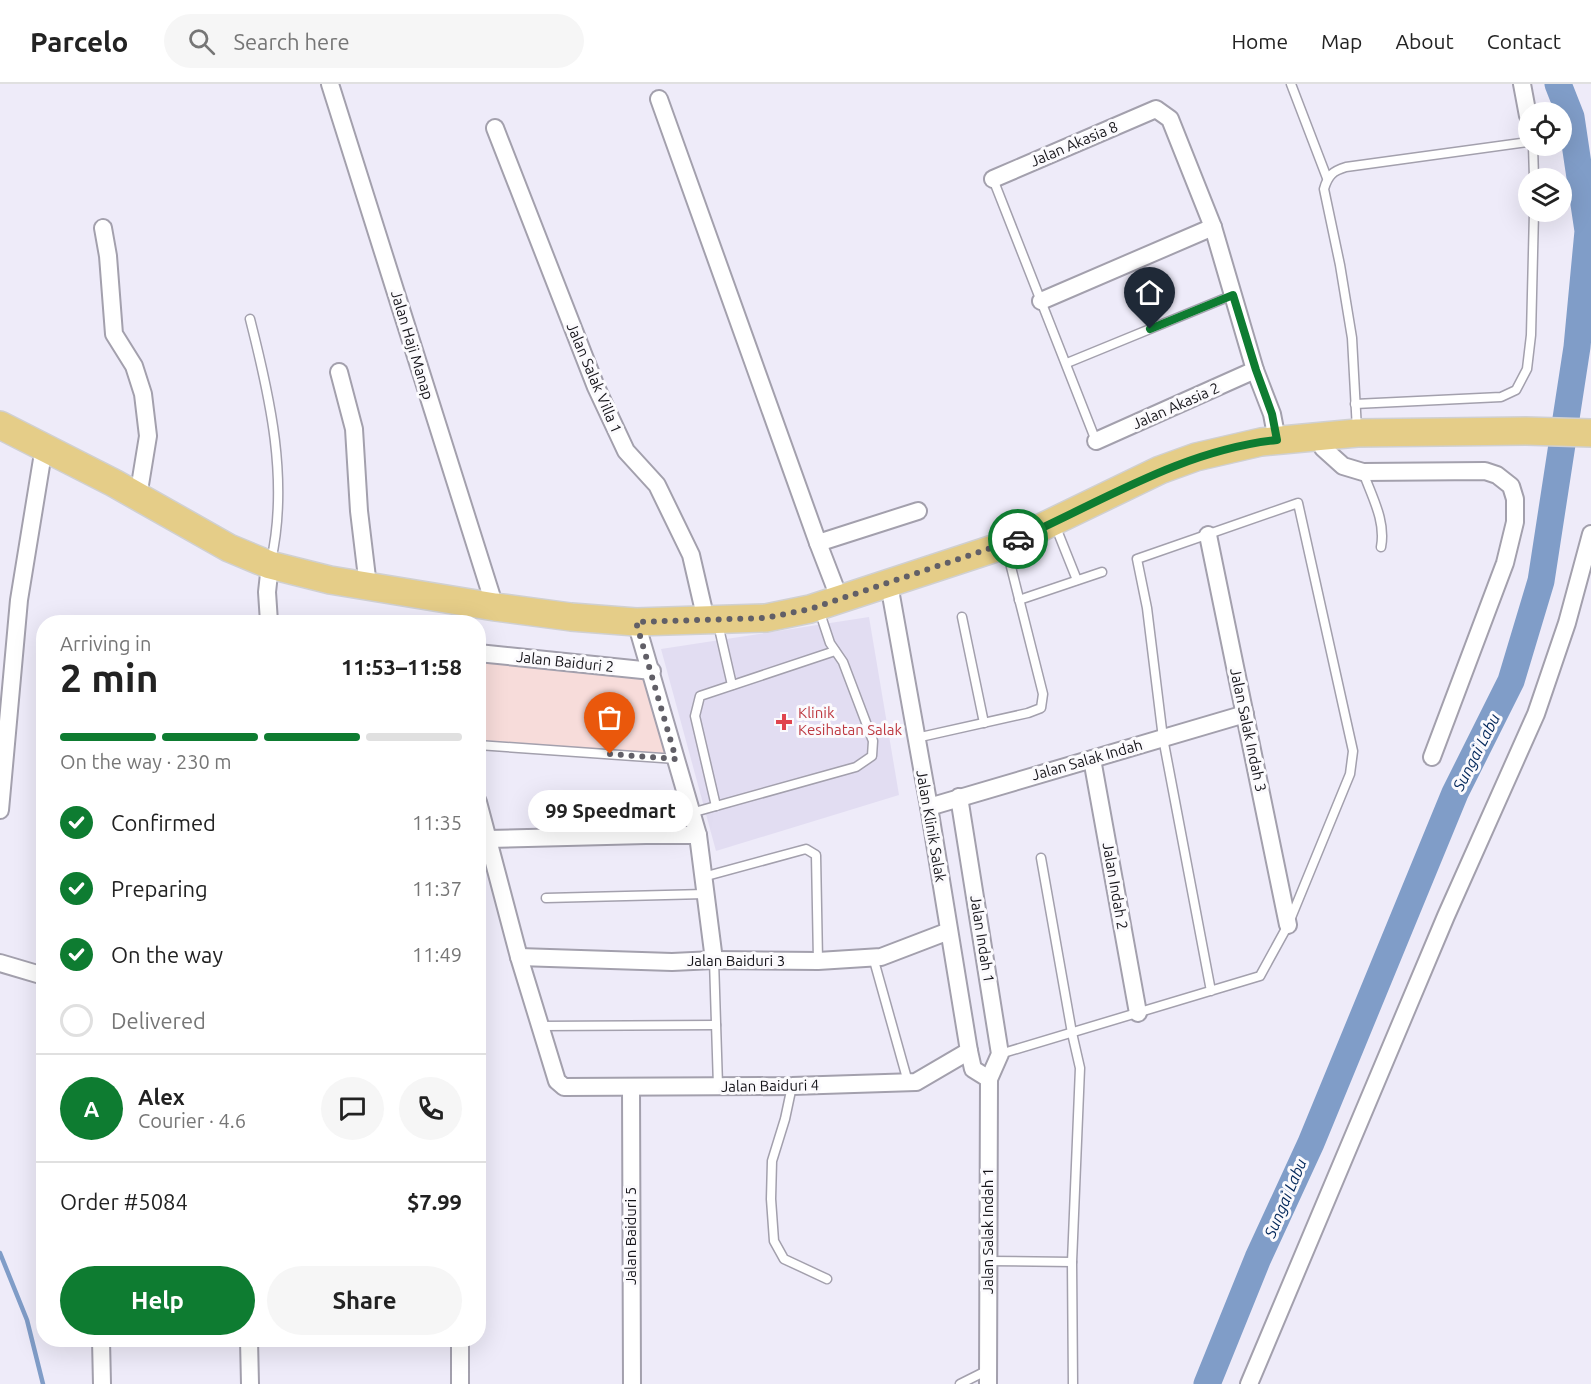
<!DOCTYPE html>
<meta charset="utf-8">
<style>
body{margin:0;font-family:Ubuntu,sans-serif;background:#f6f6f6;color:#222;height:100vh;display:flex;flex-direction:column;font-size:22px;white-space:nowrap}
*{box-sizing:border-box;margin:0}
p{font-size:20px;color:#767676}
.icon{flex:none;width:33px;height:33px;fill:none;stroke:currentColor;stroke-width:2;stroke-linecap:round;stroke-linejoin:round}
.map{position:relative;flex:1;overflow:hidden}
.side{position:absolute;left:36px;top:531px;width:450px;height:732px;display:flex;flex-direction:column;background:#fff;border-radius:24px;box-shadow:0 6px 24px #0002}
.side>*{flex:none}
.buttons{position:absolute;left:1518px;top:18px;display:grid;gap:12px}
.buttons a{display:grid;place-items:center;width:54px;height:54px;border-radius:50%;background:#fff;box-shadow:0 6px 24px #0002;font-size:30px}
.pin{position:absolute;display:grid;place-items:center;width:51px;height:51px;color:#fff;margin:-62px -26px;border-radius:50% 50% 50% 0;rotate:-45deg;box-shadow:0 0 6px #0007}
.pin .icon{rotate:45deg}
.courier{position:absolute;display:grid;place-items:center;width:60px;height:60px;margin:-30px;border:4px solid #0e7c31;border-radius:50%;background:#fff;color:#222;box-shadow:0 2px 8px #0007}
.bubble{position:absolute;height:42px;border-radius:21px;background:#fff;box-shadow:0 6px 24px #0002;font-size:20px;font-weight:700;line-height:42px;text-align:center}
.headline em{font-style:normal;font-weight:700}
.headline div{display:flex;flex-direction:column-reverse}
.headline{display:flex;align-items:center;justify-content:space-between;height:102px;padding:0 24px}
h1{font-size:39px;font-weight:700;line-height:45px}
.bar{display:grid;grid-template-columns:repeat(4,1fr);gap:9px 6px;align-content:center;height:72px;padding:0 24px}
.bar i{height:8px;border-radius:4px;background:#e0e0e0}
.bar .on{background:#0e7c31}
.bar p{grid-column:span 4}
.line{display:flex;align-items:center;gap:15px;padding:0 24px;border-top:2px solid #e0e0e0}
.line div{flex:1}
.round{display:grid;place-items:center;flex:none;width:63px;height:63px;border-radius:32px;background:#f6f6f6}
ol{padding:0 24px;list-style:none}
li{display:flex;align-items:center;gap:18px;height:66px}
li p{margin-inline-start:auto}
li .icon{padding:6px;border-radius:50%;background:#0e7c31;color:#fff;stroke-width:4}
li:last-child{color:#767676}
li i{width:33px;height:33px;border:3px solid #e0e0e0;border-radius:50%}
.action{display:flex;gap:12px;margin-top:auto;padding:12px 24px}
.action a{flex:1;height:69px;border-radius:36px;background:#0e7c31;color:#fff;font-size:24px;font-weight:700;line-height:69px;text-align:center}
.action a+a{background:#f6f6f6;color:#222}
header{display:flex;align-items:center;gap:36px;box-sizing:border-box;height:84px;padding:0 30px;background:#fff;border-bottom:2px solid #e0e0e0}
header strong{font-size:28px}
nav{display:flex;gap:33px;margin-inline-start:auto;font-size:21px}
.search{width:420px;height:54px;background:#f6f6f6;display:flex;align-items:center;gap:15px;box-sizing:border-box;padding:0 21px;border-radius:33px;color:#767676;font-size:22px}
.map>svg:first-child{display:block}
</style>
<header>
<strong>Parcelo</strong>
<div class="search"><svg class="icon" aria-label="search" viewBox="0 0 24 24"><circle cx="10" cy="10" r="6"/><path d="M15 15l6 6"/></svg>Search here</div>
<nav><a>Home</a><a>Map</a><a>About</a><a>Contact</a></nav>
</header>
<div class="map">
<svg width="1591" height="1300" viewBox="0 0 1591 1300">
<rect width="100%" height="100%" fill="#eeebf9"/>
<path fill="#f7dcda" d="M478 575 646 592 670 670 479 656Z"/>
<path fill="#e2ddf2" d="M869 533 899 711 716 767 661 565Z"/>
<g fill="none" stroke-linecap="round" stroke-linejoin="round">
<path stroke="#809dc8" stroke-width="4.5" d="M0 1169 27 1236 43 1300"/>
<path stroke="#809dc8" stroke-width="27" d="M1207 1300 1258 1174 1311 1059 1455 709 1511 597 1541 497 1577 263 1588 147 1571 33 1558 0"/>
<g stroke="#a3a0ad" stroke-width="11">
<g id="service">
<path d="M1291 0 1327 94"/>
<path d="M1533 62 1534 94"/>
<path d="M993 95 1096 357"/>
<path d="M250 235C270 313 289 397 271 477"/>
<path d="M1067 279 1233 211"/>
<path d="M1355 320 1501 313 1516 306 1527 285 1531 251 1534 128"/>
<path d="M1357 346 1352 254 1340 181 1324 105C1328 91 1333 87 1346 83L1528 58"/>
<path d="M1363 388C1372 413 1386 437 1381 463"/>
<path d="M1055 441 1077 496"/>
<path d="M1019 516 1102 488"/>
<path d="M962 533 984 639"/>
<path d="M718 540 732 601"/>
<path d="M916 654 1028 629 1041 624 1043 610 1006 463"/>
<path d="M478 661 676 675"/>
<path d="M716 722 695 632 700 612 835 567"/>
<path d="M691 729 856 683 872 672 873 657 843 578 830 559 819 526"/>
<path d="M1041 774 1072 949 1080 984 1072 1178 1073 1300"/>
<path d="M703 793 806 765 816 771 818 877"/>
<path d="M546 814 705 810"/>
<path d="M873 873 908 998"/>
<path d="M714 876 718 1002"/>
<path d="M540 942 716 941"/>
<path d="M1000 970 1260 892 1288 841 1350 690 1353 667 1298 419 1137 475 1147 524 1163 654 1211 907"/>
<path d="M792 1002 785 1035 772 1077 771 1115 774 1157 784 1175 827 1195"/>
<path d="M988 1177 1072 1178"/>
<path d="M960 1300 988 1286"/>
</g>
</g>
<g stroke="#a3a0ad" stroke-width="20">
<g id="minor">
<path d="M330 0 495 523"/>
<path d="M1522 0 1528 32"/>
<path d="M659 15 818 459 840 516"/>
<path d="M495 44 596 303 626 367 657 401 691 471 706 536"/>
<path d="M993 95 1156 25 1170 35 1213 143 1255 286 1272 330 1277 356"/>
<path d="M103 144 108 172 114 250 134 282 143 310 148 352 138 413"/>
<path d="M1041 217 1213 143"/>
<path d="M339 288 354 345 359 427 368 502"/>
<path d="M1317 351 1323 364 1343 382 1363 388 1485 387 1497 391 1511 402 1515 415V438L1505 479 1432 673"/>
<path d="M1096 357 1255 286"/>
<path d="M1208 451 1288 841"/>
<path d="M818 459 918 427"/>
<path d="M889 500 929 723 969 967 973 985 989 995"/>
<path d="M269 538 267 508 270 481"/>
<path d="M636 538 698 751 714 876"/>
<path d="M478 569 652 587"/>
<path d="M1092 675 1138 929"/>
<path d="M959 713 1000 970 989 995 988 1300"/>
<path d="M478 718 519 873 557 997 564 1003 792 1002 916 998 969 967"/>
<path d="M929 723 1245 630"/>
<path d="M0 726 19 516 44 363"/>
<path d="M488 755 646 751H698"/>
<path d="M519 873 672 878 714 876 818 877 881 873 949 847"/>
<path d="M0 879 44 892"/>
<path d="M631 1003 632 1300"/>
<path d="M101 1256 102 1300"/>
<path d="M249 1256 250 1300"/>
<path d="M460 1300V1256"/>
<path d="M1249 1300 1446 832 1536 630 1567 539 1591 450"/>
</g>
</g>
<g stroke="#d0d0d1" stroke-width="30">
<path id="primary" d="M0 341 114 399 229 464 270 481 330 496 495 523 571 533 636 538 766 534 810 525 1005 461 1160 386 1196 373 1261 358 1357 349 1526 347 1591 349"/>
</g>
<use href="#service" stroke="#fff" stroke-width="8"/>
<use href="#minor" stroke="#fff" stroke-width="16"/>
<use href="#primary" stroke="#e5cd88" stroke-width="27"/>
</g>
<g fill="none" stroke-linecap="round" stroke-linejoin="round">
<path stroke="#615f67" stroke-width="6" stroke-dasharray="0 10.8" d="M610 670 676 675 636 538 765 534 810 525 1018 455"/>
<path stroke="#0e7c31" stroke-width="8" d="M1018 455C1103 417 1183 366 1277 356L1272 330 1256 286 1233 211 1150 245"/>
</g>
<path fill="#e0444e" stroke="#fbfafd" stroke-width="2" d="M781 629h6v6h6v6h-6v6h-6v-6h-6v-6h6z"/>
<g text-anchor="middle" stroke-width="6" stroke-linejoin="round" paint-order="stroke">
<g font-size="15" fill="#151419" stroke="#fbfafd">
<text transform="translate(1074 60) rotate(-23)" y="5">Jalan Akasia 8</text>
<text transform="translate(412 261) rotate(73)" y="5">Jalan Haji Manap</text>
<text transform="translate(594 294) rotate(67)" y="5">Jalan Salak Villa 1</text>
<text transform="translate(1176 322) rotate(-24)" y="5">Jalan Akasia 2</text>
<text transform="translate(565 578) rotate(6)" y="5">Jalan Baiduri 2</text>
<text transform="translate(1248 646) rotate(78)" y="5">Jalan Salak Indah 3</text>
<text transform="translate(1087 676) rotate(-16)" y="5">Jalan Salak Indah</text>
<text transform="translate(931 742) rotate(80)" y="5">Jalan Klinik Salak</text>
<text transform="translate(1115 802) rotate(80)" y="5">Jalan Indah 2</text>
<text transform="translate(982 855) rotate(81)" y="5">Jalan Indah 1</text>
<text x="736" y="882">Jalan Baiduri 3</text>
<text transform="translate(770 1002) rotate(-1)" y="5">Jalan Baiduri 4</text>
<text transform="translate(988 1147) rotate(-90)" y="5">Jalan Salak Indah 1</text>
<text transform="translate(631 1152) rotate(-90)" y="5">Jalan Baiduri 5</text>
</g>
<g font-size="15" fill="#be3a42" stroke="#fbfafd" text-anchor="start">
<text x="798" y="634">Klinik<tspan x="798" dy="17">Kesihatan Salak</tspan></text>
</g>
<g font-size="16" font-style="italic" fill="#02275a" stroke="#fbfafd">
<text transform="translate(1476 668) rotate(-63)" y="6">Sungai Labu</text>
<text transform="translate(1285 1114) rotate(-67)" y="6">Sungai Labu</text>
</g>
</g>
</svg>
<div class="buttons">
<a><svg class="icon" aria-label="locate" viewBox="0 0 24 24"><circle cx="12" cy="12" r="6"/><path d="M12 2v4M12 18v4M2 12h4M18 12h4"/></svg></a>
<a><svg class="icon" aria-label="layers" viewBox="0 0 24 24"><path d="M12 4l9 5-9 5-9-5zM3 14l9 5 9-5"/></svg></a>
</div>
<div class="pin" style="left:610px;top:670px;background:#ea580c"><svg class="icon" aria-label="bag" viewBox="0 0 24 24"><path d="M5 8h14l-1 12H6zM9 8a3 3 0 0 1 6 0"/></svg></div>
<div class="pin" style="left:1150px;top:245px;background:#1f2937"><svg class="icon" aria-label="home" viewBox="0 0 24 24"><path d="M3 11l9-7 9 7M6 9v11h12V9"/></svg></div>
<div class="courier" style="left:1018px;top:455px"><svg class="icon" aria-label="car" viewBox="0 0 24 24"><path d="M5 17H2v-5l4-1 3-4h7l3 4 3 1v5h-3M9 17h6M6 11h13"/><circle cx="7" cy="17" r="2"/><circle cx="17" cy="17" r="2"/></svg></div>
<div class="bubble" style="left:528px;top:706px;width:165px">99 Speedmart</div>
<section class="side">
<div class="headline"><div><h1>2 min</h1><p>Arriving in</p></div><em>11:53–11:58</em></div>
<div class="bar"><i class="on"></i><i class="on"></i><i class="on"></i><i></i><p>On the way · 230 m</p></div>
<ol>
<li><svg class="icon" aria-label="check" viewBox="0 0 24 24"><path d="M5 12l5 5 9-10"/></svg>Confirmed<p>11:35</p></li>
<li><svg class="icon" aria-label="check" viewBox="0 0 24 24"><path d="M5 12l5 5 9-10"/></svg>Preparing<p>11:37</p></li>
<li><svg class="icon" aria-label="check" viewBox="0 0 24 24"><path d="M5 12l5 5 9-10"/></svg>On the way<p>11:49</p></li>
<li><i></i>Delivered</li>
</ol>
<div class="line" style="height:108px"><b class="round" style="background:#0e7c31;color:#fff">A</b><div><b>Alex</b><p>Courier · 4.6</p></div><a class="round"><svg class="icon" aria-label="chat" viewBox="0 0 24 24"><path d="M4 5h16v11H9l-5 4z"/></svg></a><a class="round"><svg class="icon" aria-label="phone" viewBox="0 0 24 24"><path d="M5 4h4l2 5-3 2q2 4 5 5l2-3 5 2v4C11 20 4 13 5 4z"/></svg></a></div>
<div class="line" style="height:78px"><div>Order #5084</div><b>$7.99</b></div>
<div class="action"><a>Help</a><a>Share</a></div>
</section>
</div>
